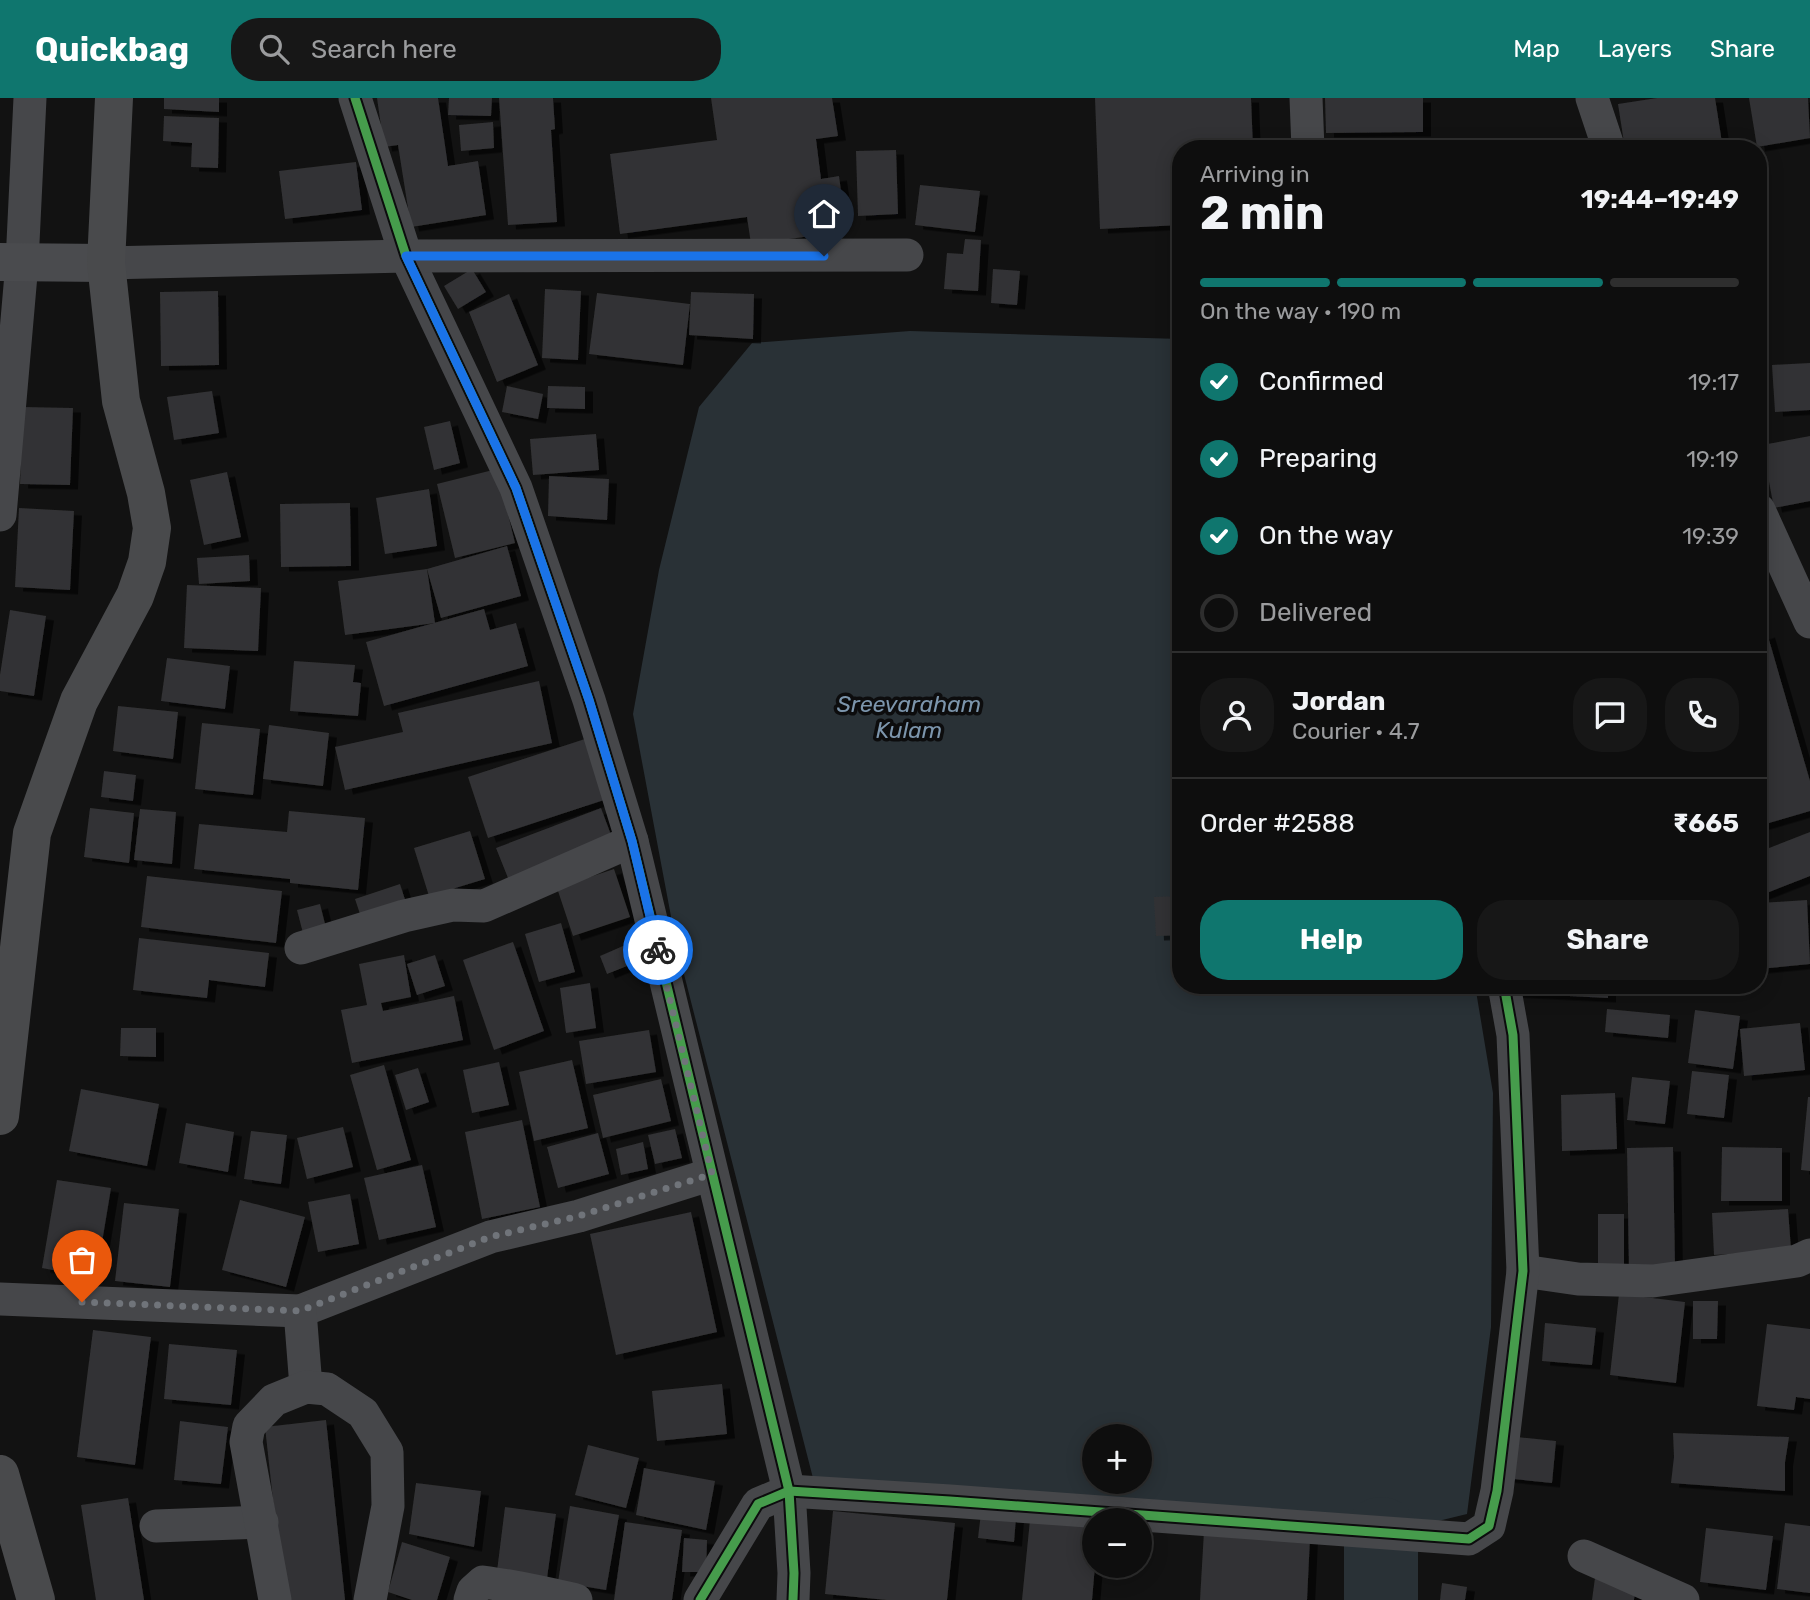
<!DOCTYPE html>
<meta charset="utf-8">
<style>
body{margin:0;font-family:Rubik,sans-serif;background:#171717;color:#f1f3f6;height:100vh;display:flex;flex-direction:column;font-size:26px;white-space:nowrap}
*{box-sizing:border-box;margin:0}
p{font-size:23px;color:#9b9c9e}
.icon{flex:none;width:38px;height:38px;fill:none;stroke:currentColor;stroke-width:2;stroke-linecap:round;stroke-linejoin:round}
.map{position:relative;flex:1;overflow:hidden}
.sheet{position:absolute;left:1172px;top:42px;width:595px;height:854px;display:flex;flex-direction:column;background:#0e0e0e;border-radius:28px;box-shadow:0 4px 18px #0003,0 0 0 2px #2e2e2e}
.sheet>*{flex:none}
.fabs{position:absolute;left:1082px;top:1326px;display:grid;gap:14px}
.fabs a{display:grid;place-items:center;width:70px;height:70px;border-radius:50%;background:#0e0e0e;box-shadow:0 4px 18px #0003,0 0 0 2px #2e2e2e;font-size:35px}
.pin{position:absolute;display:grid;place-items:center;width:60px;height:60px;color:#fff;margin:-72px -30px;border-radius:50% 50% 50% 0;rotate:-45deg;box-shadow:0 0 7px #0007}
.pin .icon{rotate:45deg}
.courier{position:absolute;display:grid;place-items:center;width:70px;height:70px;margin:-35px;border:5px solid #1a73e8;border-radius:50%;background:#fff;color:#222;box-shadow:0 2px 9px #0007}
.head em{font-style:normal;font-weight:700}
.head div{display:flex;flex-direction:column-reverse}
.head{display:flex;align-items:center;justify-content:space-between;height:119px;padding:0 28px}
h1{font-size:46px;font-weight:700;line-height:52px}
.bar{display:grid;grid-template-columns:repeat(4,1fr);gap:10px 7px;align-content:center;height:84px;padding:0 28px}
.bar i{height:9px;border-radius:5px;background:#2e2e2e}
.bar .current{background:#0f766e}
.bar p{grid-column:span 4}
.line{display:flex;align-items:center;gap:18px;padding:0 28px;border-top:2px solid #2e2e2e}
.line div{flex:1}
.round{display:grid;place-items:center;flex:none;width:74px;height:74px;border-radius:28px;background:#171717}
ol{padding:0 28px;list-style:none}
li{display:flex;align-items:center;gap:21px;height:77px}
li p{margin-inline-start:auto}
li .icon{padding:7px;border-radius:50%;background:#0f766e;color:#fff;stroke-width:4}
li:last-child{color:#9b9c9e}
li i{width:38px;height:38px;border:4px solid #2e2e2e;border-radius:50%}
.cta{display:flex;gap:14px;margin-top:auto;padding:14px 28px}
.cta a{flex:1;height:80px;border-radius:28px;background:#0f766e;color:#fff;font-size:28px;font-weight:700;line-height:80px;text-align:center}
.cta a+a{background:#171717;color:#f1f3f6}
header{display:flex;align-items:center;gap:42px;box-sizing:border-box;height:98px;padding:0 35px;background:#0f766e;color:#fff}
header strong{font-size:33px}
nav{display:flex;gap:38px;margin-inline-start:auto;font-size:24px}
.search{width:490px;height:63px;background:#171717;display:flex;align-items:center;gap:18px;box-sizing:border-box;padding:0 24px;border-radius:28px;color:#9b9c9e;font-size:26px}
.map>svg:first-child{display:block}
</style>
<header>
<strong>Quickbag</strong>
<div class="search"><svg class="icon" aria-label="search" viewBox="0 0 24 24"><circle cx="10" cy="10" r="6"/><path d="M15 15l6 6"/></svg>Search here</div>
<nav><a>Map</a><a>Layers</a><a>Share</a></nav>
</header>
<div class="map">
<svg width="1810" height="1502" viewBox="0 0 1810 1502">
<defs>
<filter id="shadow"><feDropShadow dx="8" dy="4.5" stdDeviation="0" flood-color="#0009"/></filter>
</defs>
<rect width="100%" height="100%" fill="#121212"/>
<path fill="#293136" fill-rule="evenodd" d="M910 233 1181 241V887H1475L1493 995 1491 1229 1467 1416 1430 1425 814 1384 676 845 633 616 659 472 699 309 752 245ZM1094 1339H1139V1384H1094Z"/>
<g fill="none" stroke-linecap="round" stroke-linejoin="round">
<path stroke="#293136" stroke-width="74" d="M1381 1436V1502"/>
</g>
<g fill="#323234" filter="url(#shadow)">
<path d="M164 0H219V14L164 11Z"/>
<path d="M377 0H438L448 68 478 63 486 117 411 129 398 47 384 49Z"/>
<path d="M449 0H492L491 18 448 17Z"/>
<path d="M499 0H553L555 31 551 32 557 124 508 127Z"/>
<path d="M711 0H832L838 38 816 41 821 81 839 78 844 115 817 118 819 137 751 146 747 119 620 136 610 56 717 42Z"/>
<path d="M1095 0H1251L1253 51H1181V127L1100 131Z"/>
<path d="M1325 0H1423V34L1326 35Z"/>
<path d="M1657 0H1715L1723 51H1625L1618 6Z"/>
<path d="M1749 0H1808L1810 40 1757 49Z"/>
<path d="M164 18 219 20 218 70 191 69 192 45 163 43Z"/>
<path d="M493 24 494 50 461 53 459 27Z"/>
<path d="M896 52 898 116 858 118 856 53Z"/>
<path d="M356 64 362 112 285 121 279 73Z"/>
<path d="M920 87 980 93 975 134 915 127Z"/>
<path d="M965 141 981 142 978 193 944 191 947 155 963 156Z"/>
<path d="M472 171 486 194 458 211 444 188Z"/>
<path d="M993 171 1020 173 1017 207 991 205Z"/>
<path d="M545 191 581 193 578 262 542 260Z"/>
<path d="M218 193 219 267 161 268 160 194Z"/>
<path d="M691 194 754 196 753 241 689 237Z"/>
<path d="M597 195 690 206 683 267 589 256Z"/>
<path d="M509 196 538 267 497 284 469 214Z"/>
<path d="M1810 265V312L1775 314 1772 267Z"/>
<path d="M507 288 543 296 538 321 502 314Z"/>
<path d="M548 288 585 289V311L547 310Z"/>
<path d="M212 293 219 335 174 342 167 299Z"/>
<path d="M23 309 73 310 70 387 20 386Z"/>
<path d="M450 323 460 365 434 372 424 329Z"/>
<path d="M596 336 599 372 533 377 530 341Z"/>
<path d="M1810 338V403L1774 410 1762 347Z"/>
<path d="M497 371 515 445 455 460 437 386Z"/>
<path d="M227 374 241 439 204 447 190 382Z"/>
<path d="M549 378 609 381 607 422 548 418Z"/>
<path d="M429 391 437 448 385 456 376 400Z"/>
<path d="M350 405 351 468 281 469 280 406Z"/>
<path d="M19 410 74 413 70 492 15 489Z"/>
<path d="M507 448 521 498 441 520 427 471Z"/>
<path d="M249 457 250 483 199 486 197 460Z"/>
<path d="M427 471 435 525 345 537 338 483Z"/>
<path d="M187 487 261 490 258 553 184 550Z"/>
<path d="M484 511 490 532 516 525 528 568 384 608 366 544Z"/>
<path d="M10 512 46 518 34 598 0 593V577Z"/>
<path d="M1767 535 1810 683V713L1759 728V538Z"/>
<path d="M167 560 230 568 225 611 161 603Z"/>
<path d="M294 563 355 567 353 584 361 585 358 618 290 613Z"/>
<path d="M539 583 552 645 345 692 335 649 403 634 398 615Z"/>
<path d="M118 608 178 614 173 661 113 653Z"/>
<path d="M202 625 260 631 253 697 195 691Z"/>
<path d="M269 627 329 635 323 688 263 681Z"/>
<path d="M588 640 607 701 488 740 468 679Z"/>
<path d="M104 673 136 677 133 703 101 699Z"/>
<path d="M90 710 134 715 129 765 84 759Z"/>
<path d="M601 710 614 745 510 785 496 750Z"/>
<path d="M140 711 176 714 172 766 134 762Z"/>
<path d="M289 713 365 720 358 792 290 785V781L194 771 199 726 287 734Z"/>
<path d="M470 733 485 781 429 798 414 750Z"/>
<path d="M1810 734V778L1759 798V754Z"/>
<path d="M614 771 630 819 573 838 557 790Z"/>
<path d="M147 778 282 793 276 845 141 829Z"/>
<path d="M400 786 408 811 363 825 355 801Z"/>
<path d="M1181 798V837L1156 838 1154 799Z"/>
<path d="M1807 802 1810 866 1759 871V805Z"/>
<path d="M320 806 327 834 304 839 297 812Z"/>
<path d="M561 825 575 874 539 884 525 836Z"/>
<path d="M139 840 269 855 265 889 209 882 207 900 133 892Z"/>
<path d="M513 844 544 933 494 952 463 862Z"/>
<path d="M630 845 637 864 607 876 600 858Z"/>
<path d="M404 857 411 899 381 905 383 913 454 898 463 942 352 965 341 912 367 907 359 866Z"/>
<path d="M435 857 445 888 417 897 407 866Z"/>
<path d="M590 885 596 930 566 935 560 890Z"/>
<path d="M1512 887H1608V900L1512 895Z"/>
<path d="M1607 911 1670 917 1668 940 1605 934Z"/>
<path d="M1695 912 1740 918 1733 971 1688 965Z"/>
<path d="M1800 925 1805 972 1744 978 1740 931Z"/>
<path d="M121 930H156V959L120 958Z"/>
<path d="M649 932 656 974 586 986 579 943Z"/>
<path d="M572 962 588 1030 534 1043 519 974Z"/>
<path d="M499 964 509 1007 472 1015 463 972Z"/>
<path d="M384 967 411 1062 377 1072 350 977Z"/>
<path d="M418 970 429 1004 406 1012 395 977Z"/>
<path d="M1692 973 1729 977 1724 1020 1687 1016Z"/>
<path d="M1632 979 1670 983 1665 1026 1627 1022Z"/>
<path d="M661 981 671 1023 603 1040 593 997Z"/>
<path d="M81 991 159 1006 147 1068 69 1053Z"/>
<path d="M1615 995 1617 1051 1562 1053 1561 997Z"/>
<path d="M1808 999H1810V1073L1801 1072Z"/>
<path d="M522 1022 540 1109 482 1121 465 1034Z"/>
<path d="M186 1025 234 1034 228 1074 179 1065Z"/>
<path d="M343 1029 353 1069 307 1081 297 1040Z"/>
<path d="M675 1031 682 1060 655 1066 648 1037Z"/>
<path d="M251 1033 287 1037 281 1086 244 1081Z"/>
<path d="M598 1035 609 1076 558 1090 547 1049Z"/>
<path d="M643 1044 648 1071 621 1077 616 1051Z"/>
<path d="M1673 1049 1675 1170 1629 1171 1627 1050Z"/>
<path d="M1722 1049 1782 1050V1103H1721Z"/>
<path d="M422 1067 436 1129 379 1142 364 1080Z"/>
<path d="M57 1082 111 1090 96 1180 42 1170Z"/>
<path d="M350 1096 359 1146 318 1154 308 1104Z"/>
<path d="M240 1102 305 1119 286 1189 222 1172Z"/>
<path d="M124 1105 179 1111 170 1189 115 1183Z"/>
<path d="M1788 1111 1791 1152 1714 1157 1712 1115Z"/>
<path d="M691 1114 717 1234 616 1257 590 1136Z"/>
<rect x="1598" y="1116" width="26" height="60"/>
<path d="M1619 1196 1685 1204 1676 1285 1610 1277Z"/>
<path d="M1693 1203H1718L1717 1241H1693Z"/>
<path d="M1545 1225 1596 1230 1592 1267 1542 1263Z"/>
<path d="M1767 1226 1810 1231V1301L1796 1299 1794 1312 1757 1308Z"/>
<path d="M93 1232 151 1239 135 1367 77 1359Z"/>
<path d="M169 1246 237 1252 231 1307 164 1301Z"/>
<path d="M722 1286 727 1336 657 1343 652 1293Z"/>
<path d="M326 1322 345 1502H284L265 1329Z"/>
<path d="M180 1323 228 1329 221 1386 174 1382Z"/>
<path d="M1673 1335 1789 1339 1785 1364V1393L1671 1385 1674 1359Z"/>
<path d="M1508 1338 1556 1343 1552 1385 1504 1380Z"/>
<path d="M588 1347 639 1360 626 1410 575 1397Z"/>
<path d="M644 1370 715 1383 706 1432 636 1417Z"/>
<path d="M416 1385 481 1393 474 1449 409 1436Z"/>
<path d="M128 1400 144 1502H96L81 1407Z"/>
<path d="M570 1408 619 1417 606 1492 558 1484Z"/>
<path d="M505 1409 556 1416 547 1480 497 1473Z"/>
<path d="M833 1413 955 1425 947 1502H887L825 1496Z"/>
<path d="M981 1415 1016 1419 1014 1444 978 1440Z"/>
<path d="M1030 1422 1094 1428 1095 1468 1092 1502H1022Z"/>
<path d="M625 1424 682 1432 672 1502H614Z"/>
<path d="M1785 1425 1810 1428V1495L1777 1491Z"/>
<path d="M1706 1430 1773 1438 1766 1492 1700 1484Z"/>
<path d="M1204 1433 1310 1439 1307 1502H1200Z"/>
<path d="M684 1440 707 1442 706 1474H682Z"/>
<path d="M402 1444 450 1459 437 1502H412L388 1494Z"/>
<path d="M1595 1480 1636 1486 1634 1502H1592Z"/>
<path d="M1442 1485 1467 1489 1465 1502H1440Z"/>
</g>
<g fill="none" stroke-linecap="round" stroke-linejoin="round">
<g stroke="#46474a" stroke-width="33">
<path d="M355 0 406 158 516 390 589 602 632 743 789 1393 794 1475 793 1502"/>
<path d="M1306 0 1308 51"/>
<path d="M1592 0 1609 51"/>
<path d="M106 165 406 158 907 157"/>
<path d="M1759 412 1810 524"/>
<path d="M0 417 22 165 30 0"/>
<path d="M301 850 404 818 453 807 484 808 632 743"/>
<path d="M1523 1173 1578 1181 1653 1183 1797 1163 1810 1157"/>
<path d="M0 1201 300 1213 490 1139 579 1118 712 1076"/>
<path d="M300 1213 306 1289"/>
<path d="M156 1428 262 1424"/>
<path d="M1584 1458 1683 1502"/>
<path d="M275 1502 246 1344 249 1328 274 1302 306 1289 327 1291 363 1315 387 1354 388 1408 370 1502"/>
<path d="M470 1502 473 1493 483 1484C515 1488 545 1495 576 1502"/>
<path d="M700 1502 758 1406 789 1393 950 1403 1469 1441 1489 1428 1497 1393 1523 1173 1513 937 1504 887"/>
</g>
<path stroke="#4a4b4e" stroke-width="38" d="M0 164 106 165"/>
<g stroke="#494a4c" stroke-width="38">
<path d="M0 1018 32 735 79 603 135 498 147 464 152 430 146 395 121 303 106 165 114 0"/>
<path d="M0 1376 36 1502"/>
</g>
<g stroke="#0c0c0d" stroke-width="13">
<g id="cycleway">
<path d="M355 0 406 158 516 390 589 602 632 743 789 1393 794 1475 793 1502"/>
<path d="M700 1502 758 1406 789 1393 950 1403 1469 1441 1489 1428 1497 1393 1523 1173 1513 937 1504 887"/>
</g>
</g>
<use href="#cycleway" stroke="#469c4c" stroke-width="9"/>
</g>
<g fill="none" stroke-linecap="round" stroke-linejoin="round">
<path stroke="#70747a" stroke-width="7" stroke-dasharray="0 12.6" d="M82 1204 300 1213 490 1139 579 1118 712 1076 658 852"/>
<path stroke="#1a73e8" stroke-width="9" d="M658 852 632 743 589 602 516 390 406 158H824"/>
</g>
<g text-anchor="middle" stroke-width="7" stroke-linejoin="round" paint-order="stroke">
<g font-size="23" font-style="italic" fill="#7c95ac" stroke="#0c0c0d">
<text x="909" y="614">Sreevaraham<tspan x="909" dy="26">Kulam</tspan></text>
</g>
</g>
</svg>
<div class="fabs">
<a>+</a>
<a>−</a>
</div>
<div class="pin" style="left:82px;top:1204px;background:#ea580c"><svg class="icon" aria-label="bag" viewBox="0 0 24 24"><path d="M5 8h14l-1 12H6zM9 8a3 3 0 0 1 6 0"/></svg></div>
<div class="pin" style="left:824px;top:158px;background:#1f2937"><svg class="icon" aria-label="home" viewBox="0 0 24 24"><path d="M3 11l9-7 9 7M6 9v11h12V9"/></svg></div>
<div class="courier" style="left:658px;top:852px"><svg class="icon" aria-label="bike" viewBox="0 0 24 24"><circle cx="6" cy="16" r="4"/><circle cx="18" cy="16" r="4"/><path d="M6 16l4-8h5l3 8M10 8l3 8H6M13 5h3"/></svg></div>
<section class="sheet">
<div class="head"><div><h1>2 min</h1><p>Arriving in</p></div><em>19:44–19:49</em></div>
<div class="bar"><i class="current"></i><i class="current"></i><i class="current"></i><i></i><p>On the way · 190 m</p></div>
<ol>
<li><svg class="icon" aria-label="check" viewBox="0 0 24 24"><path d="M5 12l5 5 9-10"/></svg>Confirmed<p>19:17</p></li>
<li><svg class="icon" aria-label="check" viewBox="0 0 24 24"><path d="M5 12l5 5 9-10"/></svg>Preparing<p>19:19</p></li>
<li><svg class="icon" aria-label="check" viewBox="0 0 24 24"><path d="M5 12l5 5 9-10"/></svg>On the way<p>19:39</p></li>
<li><i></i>Delivered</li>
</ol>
<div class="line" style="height:126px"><a class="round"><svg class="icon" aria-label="person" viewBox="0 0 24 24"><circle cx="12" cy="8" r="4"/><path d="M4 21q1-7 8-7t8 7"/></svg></a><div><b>Jordan</b><p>Courier · 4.7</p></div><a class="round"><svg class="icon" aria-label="chat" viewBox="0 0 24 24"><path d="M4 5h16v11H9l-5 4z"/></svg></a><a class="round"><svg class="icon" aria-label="phone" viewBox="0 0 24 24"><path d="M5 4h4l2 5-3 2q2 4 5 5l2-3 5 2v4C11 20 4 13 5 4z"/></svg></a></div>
<div class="line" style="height:91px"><div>Order #2588</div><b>₹665</b></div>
<div class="cta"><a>Help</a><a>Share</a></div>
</section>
</div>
